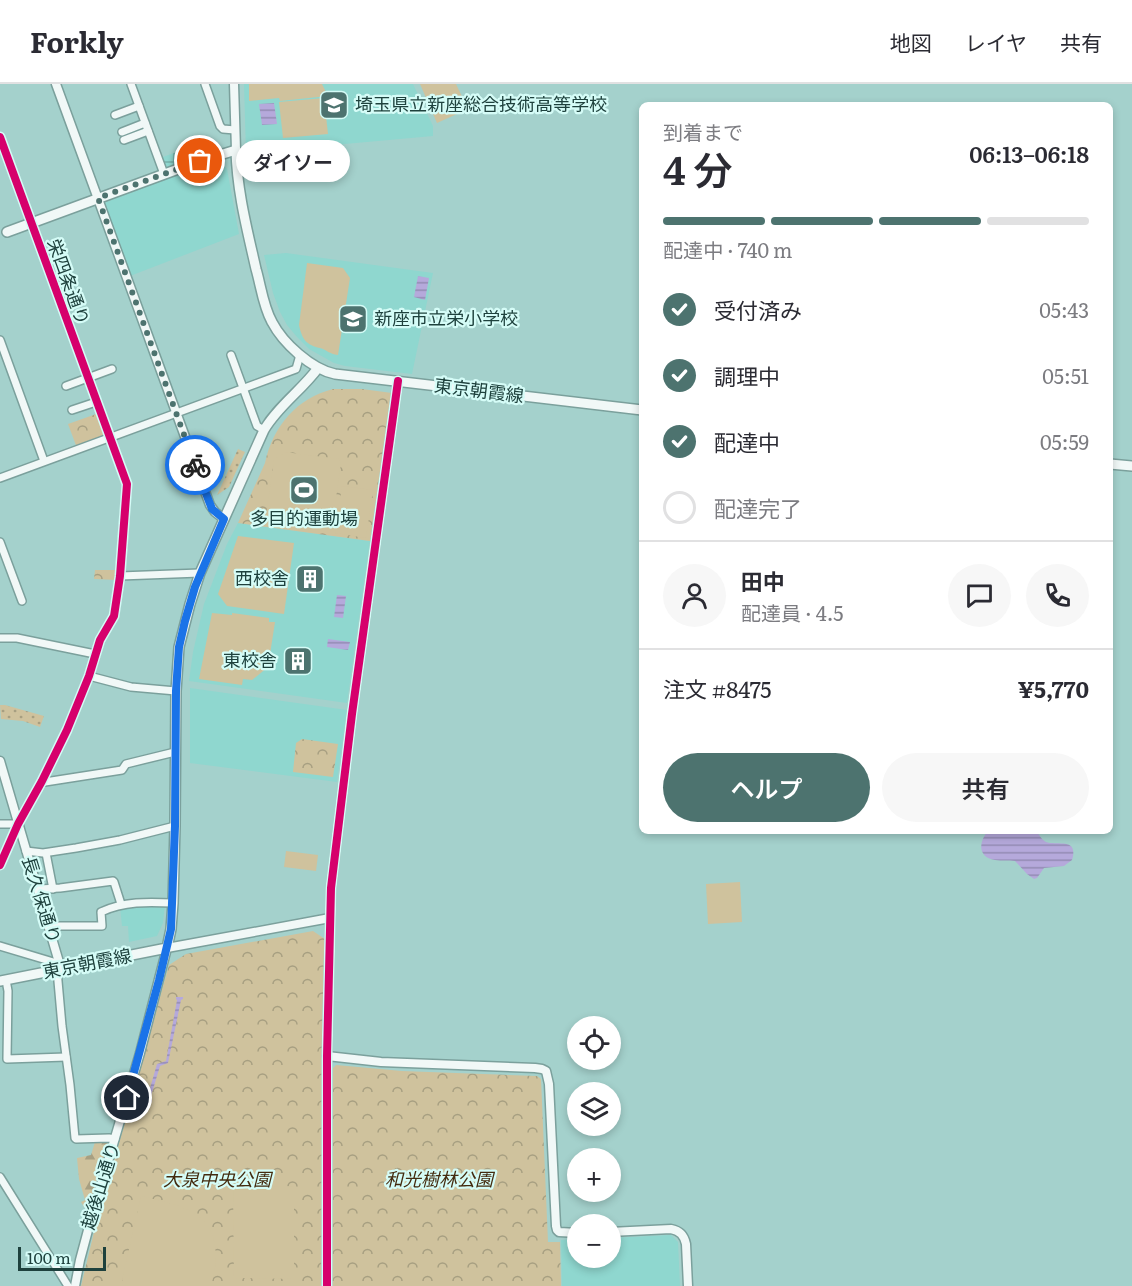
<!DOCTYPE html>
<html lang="ja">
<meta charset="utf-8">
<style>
body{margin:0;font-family:Literata,"Noto Sans JP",serif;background:#f7f7f7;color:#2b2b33;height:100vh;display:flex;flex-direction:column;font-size:22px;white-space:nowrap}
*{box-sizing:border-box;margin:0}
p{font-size:20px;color:#7c7c81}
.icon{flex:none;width:33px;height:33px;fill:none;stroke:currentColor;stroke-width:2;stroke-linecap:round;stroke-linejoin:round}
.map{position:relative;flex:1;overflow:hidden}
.side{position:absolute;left:639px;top:18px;width:474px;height:732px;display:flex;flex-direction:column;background:#fff;border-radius:9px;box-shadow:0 3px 9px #0003}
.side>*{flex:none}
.controls{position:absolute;left:567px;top:932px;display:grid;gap:12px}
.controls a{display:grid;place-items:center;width:54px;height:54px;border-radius:50%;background:#fff;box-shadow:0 3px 9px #0003;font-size:30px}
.scale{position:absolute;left:18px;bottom:15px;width:88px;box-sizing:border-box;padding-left:6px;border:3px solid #1e413d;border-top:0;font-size:16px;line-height:21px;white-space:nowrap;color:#1e413d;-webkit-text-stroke:4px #d5fcf7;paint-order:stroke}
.pin{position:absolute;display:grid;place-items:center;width:51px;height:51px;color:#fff;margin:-26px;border:3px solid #fff;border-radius:50%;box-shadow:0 2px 6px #0007}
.courier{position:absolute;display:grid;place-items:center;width:60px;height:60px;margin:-30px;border:4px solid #1a73e8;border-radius:50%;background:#fff;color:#222;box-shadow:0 2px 8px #0007}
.bubble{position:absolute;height:42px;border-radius:21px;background:#fff;box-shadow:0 3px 9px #0003;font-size:20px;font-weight:600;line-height:42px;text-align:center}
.head em{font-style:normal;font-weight:600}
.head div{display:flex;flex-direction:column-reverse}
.head{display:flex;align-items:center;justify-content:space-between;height:102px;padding:0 24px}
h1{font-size:39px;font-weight:600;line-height:45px}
.bar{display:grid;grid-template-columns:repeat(4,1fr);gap:9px 6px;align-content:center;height:72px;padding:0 24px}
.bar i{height:8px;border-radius:4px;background:#e1e1e2}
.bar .selected{background:#4d736f}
.bar p{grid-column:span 4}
.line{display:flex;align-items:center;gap:15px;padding:0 24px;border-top:2px solid #e1e1e2}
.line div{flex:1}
.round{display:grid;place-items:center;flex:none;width:63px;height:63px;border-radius:32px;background:#f7f7f7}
ol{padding:0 24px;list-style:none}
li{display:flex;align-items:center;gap:18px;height:66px}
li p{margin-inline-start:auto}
li .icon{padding:6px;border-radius:50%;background:#4d736f;color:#fff;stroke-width:4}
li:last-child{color:#7c7c81}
li i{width:33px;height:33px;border:3px solid #e1e1e2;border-radius:50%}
.primary-button{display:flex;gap:12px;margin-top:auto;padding:12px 24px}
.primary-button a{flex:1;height:69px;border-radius:36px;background:#4d736f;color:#fff;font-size:24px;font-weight:600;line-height:69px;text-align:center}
.primary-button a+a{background:#f7f7f7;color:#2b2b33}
header{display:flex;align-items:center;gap:36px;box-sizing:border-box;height:84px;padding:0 30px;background:#fff;border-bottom:2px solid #e1e1e2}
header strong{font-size:28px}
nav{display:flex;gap:33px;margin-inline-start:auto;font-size:21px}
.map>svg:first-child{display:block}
</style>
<header>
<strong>Forkly</strong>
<nav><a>地図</a><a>レイヤ</a><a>共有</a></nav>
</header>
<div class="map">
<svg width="1132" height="1202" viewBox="0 0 1132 1202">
<defs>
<pattern id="industrial-grid" width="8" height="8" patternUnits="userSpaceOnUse" patternTransform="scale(1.5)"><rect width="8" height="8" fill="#8fd7cf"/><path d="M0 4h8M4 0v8" fill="none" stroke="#74b0a9"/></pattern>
<pattern id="grass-dots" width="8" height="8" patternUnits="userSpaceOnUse" patternTransform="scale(1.5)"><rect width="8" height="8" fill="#cfc29d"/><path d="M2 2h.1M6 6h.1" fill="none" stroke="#a79f81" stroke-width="1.8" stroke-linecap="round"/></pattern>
<pattern id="forest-firs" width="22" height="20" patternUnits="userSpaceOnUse" patternTransform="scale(1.5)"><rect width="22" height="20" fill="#cfc29d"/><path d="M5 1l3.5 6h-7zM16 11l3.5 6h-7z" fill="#a79f81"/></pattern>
<pattern id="park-crowns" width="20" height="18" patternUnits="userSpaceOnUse" patternTransform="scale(1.5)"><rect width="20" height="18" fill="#cfc29d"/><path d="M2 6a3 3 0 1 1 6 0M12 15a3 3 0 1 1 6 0" fill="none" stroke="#a79f81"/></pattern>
<pattern id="water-rules" width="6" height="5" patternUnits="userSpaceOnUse" patternTransform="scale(1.5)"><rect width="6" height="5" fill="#b5a9db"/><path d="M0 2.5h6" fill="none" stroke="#938bb3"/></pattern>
</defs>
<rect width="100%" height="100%" fill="#a4d1cc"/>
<g fill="#8fd7cf">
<path d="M244 0H413L433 42V52L246 69Z"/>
<path d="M215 77 222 79 227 85 239 150 130 192 105 120 106 118Z"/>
<path d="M286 169 433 189 412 290 345 282 334 279 309 265 297 253 287 241 280 228 273 209 264 171Z"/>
<path d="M238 439 370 457 347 619 189 597 193 568 204 520 227 460Z"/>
<path d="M190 604 347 626 337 698 190 679Z"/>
<path d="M165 820 163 839 157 852 129 858 128 842H122L120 823Z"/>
<path d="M671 1151 678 1158 680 1202H562L561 1156 577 1155 578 1173H610L611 1154Z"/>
</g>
<path fill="url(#industrial-grid)" d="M185 65 189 75 164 85 160 74Z"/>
<g fill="url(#grass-dots)">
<path d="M238 365 245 368 229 403 217 411Z"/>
<path d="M0 621H5L44 632 40 643 23 637 1 635Z"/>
</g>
<path fill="url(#forest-firs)" d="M95 1058H109L91 1126 84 1123 81 1118 85 1116 79 1095 77 1074 91 1071Z"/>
<g fill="url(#park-crowns)">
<path d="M333 305H362L392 309 370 457 238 439 265 379C273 342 297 314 333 305Z"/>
<path d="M99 329 106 350 105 353 77 364 68 340Z"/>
<path d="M95 486H117V496L94 495Z"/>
<path d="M302 655 338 660 333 693 293 688 296 659Z"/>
<path d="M313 847 325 855 321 1202H81L95 1144 169 881 186 870Z"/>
<path d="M336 981 402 987 537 992 541 995 548 1158H560L561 1202H332L333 984Z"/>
</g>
<g fill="#cfc29d">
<path d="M249 0H322L328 12 280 17 279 14 249 17Z"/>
<path d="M420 0H456L468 25 437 39Z"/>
<path d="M324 14 328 50 283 54 279 18Z"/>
<path d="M307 179 343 184 350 194 338 271C329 270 327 266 320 264 306 261 302 255 299 241Z"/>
<path d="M285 368 339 375 341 380 332 441 328 444 270 436 266 431 274 376Z"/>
<path d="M342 402 373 406 366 454 335 449Z"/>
<path d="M238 452 294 459 284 530 227 522 218 510Z"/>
<path d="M212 529 232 531V529L269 534V538H275L268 583 252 596 243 595 242 601 199 595Z"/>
<path d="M286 767 318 771 316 787 284 783Z"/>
<path d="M740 798 742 838 708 840 706 800Z"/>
<path d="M294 1102V1195L234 1194 233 1104Z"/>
<path d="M141 1112C178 1121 217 1126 216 1174 216 1183 213 1193 211 1202H126L122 1196Z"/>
</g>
<g fill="url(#water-rules)">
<path d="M274 19 277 40 262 41 259 20Z"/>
<path d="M418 192 429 194 425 216 414 213Z"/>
<path d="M337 511 346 512 343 534 334 533Z"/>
<path d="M328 555 350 558 348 566 327 563Z"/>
<path d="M988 747H1037C1039 751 1042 756 1046 758 1057 762 1079 753 1072 776L1064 782 1044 784 1037 794 1034 795 1027 790 1015 777C1008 776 1002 777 995 776 978 774 978 758 988 747Z"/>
<path d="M176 913H183V915L181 916 168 979 160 982 151 1012 152 1019 148 1011 157 980 166 977 177 916 176 915Z"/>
</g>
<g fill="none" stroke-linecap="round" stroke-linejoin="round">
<g stroke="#7ba09c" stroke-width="10">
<g id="minor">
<path d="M131 0 164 90"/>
<path d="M205 0 220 42 223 45 235 46"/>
<path d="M115 31 139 22"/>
<path d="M122 48 145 39"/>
<path d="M0 53 127 400 120 492 114 532 100 556 89 592 67 646 42 697 18 740 0 781"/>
<path d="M124 56 148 47"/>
<path d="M0 256 44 377"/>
<path d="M231 271 257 342 264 346"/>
<path d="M66 302 112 285"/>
<path d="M72 326 96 318"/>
<path d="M0 394 296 285 300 271"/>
<path d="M0 458 22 517"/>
<path d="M120 492 200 489"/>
<path d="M0 554H17L95 570"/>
<path d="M89 592 131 603 176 607"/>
<path d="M42 697 45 698 122 686 126 680 175 668"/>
<path d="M0 740H18"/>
<path d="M26 767 43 769 76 764 120 756 175 742"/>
<path d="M46 769 53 805"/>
<path d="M38 805 60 804 113 797 114 798 121 820"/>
<path d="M49 842H102L101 828C124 817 148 818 173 819"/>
<path d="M0 862 60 880"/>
<path d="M57 886 62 942 70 1001 75 1054 76 1055 109 1054 115 1055"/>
<path d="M6 896 8 907 7 975 66 973"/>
<path d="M0 1093 68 1202"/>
</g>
</g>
<g stroke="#7ba09c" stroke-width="11">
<g id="tertiary">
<path d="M56 0 210 421 215 428 224 435"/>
<path d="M234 0 236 66"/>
<path d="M0 677 61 885"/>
<path d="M327 972 381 978 535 984 542 985 546 987 549 1000 556 1142 557 1146 559 1148 578 1149"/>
<path d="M610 1148 671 1145C680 1147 684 1151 686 1160L688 1202"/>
<path d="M75 1202 80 1176 91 1135 140 969 167 864 330 834"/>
<path d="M327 1202V972L331 804 352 630 398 297"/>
</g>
</g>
<g stroke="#7ba09c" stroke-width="12">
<g id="secondary">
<path d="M7 148 200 77 236 66C237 107 247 145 256 185 261 202 263 222 272 238 283 259 311 285 335 290L642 326"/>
<path d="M1110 380 1132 382"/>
<path d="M0 897 167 864 171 845 173 819 175 742 176 607 179 563 190 520 200 489 264 346C278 322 302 306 318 284"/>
</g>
</g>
<use href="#minor" stroke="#f1f8f7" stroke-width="7"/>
<use href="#tertiary" stroke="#f1f8f7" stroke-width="8"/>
<use href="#secondary" stroke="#f1f8f7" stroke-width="9"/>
<g stroke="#d5fcf7" stroke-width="11">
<g id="cycleway">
<path d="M0 53 127 400 120 492 114 532 100 556 89 592 67 646 42 697 18 740 0 781"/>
<path d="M327 1202V972L331 804 352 630 398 297"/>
</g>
</g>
<use href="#cycleway" stroke="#d6006c" stroke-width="8"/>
</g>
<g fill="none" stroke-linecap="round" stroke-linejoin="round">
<path stroke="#4d736f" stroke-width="6" stroke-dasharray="0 10.8" d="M195 381 98 114 200 77"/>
<path stroke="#1a73e8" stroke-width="8" d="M127 1014 159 896 171 845 175 742 176 607 179 563 185 537 195 503 224 435 212 425 195 381"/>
</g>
<defs>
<g id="school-square" transform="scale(1.5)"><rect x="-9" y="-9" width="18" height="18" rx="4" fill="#4d736f" stroke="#d5fcf7"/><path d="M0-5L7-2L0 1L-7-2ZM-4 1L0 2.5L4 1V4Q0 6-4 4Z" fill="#fff"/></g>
<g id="stadium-square" transform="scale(1.5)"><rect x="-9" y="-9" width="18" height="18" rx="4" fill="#4d736f" stroke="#d5fcf7"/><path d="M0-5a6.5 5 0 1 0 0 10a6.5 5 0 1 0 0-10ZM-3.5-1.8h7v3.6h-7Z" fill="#fff"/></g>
<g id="building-square" transform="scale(1.5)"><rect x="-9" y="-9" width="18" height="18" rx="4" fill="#4d736f" stroke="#d5fcf7"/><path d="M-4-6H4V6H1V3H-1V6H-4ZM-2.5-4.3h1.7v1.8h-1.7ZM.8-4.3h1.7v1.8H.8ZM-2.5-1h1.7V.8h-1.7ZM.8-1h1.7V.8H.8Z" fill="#fff"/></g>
</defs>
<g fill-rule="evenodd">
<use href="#school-square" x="334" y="21"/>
<use href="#school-square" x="353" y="235"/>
<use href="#stadium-square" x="304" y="406"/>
<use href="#building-square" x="310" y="495"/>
<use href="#building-square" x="298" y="577"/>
</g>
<g text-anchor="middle" stroke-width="4.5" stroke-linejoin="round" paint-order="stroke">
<g font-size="18" fill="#1e413d" stroke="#d5fcf7" text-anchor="start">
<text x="355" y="27">埼玉県立新座総合技術高等学校</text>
<text x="374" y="241">新座市立栄小学校</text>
<text x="304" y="441" text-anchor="middle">多目的運動場</text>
<text x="289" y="501" text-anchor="end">西校舎</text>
<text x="277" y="583" text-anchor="end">東校舎</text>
</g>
<g font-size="18" fill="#1e413d" stroke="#d5fcf7">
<text transform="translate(68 198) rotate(70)" y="6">栄四条通り</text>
<text transform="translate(479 307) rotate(7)" y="6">東京朝霞線</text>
<text transform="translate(41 816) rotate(73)" y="6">長久保通り</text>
<text transform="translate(87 880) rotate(-11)" y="6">東京朝霞線</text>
<text transform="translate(101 1102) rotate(-73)" y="6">越後山通り</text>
</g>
<g font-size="18" font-style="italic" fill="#442b0f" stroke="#d5fcf7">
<text x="217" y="1102">大泉中央公園</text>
<text x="439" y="1102">和光樹林公園</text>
</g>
</g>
</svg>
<div class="controls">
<a><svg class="icon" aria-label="locate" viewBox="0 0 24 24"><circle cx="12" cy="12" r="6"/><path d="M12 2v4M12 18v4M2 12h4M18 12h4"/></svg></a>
<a><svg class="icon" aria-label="layers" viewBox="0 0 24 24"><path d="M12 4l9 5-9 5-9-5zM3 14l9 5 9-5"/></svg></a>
<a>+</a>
<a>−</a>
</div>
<div class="scale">100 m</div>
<div class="pin" style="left:200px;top:77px;background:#ea580c"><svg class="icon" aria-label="bag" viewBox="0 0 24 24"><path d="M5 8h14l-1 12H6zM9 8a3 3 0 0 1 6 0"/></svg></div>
<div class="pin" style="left:127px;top:1014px;background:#1f2937"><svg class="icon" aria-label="home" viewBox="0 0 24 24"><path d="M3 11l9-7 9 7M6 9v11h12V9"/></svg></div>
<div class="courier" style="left:195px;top:381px"><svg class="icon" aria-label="bike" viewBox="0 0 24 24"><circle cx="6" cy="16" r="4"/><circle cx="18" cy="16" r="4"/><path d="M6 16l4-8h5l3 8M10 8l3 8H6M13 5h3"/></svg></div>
<div class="bubble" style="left:236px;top:56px;width:114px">ダイソー</div>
<section class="side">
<div class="head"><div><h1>4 分</h1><p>到着まで</p></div><em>06:13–06:18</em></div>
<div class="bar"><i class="selected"></i><i class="selected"></i><i class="selected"></i><i></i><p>配達中 · 740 m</p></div>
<ol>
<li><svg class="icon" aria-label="check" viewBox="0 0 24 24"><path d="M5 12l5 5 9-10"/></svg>受付済み<p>05:43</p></li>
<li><svg class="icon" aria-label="check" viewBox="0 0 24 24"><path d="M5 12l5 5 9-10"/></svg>調理中<p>05:51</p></li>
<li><svg class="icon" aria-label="check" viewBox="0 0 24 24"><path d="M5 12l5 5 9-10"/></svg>配達中<p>05:59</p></li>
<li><i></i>配達完了</li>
</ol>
<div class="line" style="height:108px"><a class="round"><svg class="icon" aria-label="person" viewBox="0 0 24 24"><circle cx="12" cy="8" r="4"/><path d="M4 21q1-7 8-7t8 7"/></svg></a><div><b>田中</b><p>配達員 · 4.5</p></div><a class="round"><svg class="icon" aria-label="chat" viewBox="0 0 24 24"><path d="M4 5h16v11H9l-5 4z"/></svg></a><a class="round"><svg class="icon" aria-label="phone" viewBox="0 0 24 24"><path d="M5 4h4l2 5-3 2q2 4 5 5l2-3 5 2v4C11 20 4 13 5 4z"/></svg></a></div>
<div class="line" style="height:78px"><div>注文 #8475</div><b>¥5,770</b></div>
<div class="primary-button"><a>ヘルプ</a><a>共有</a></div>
</section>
</div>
